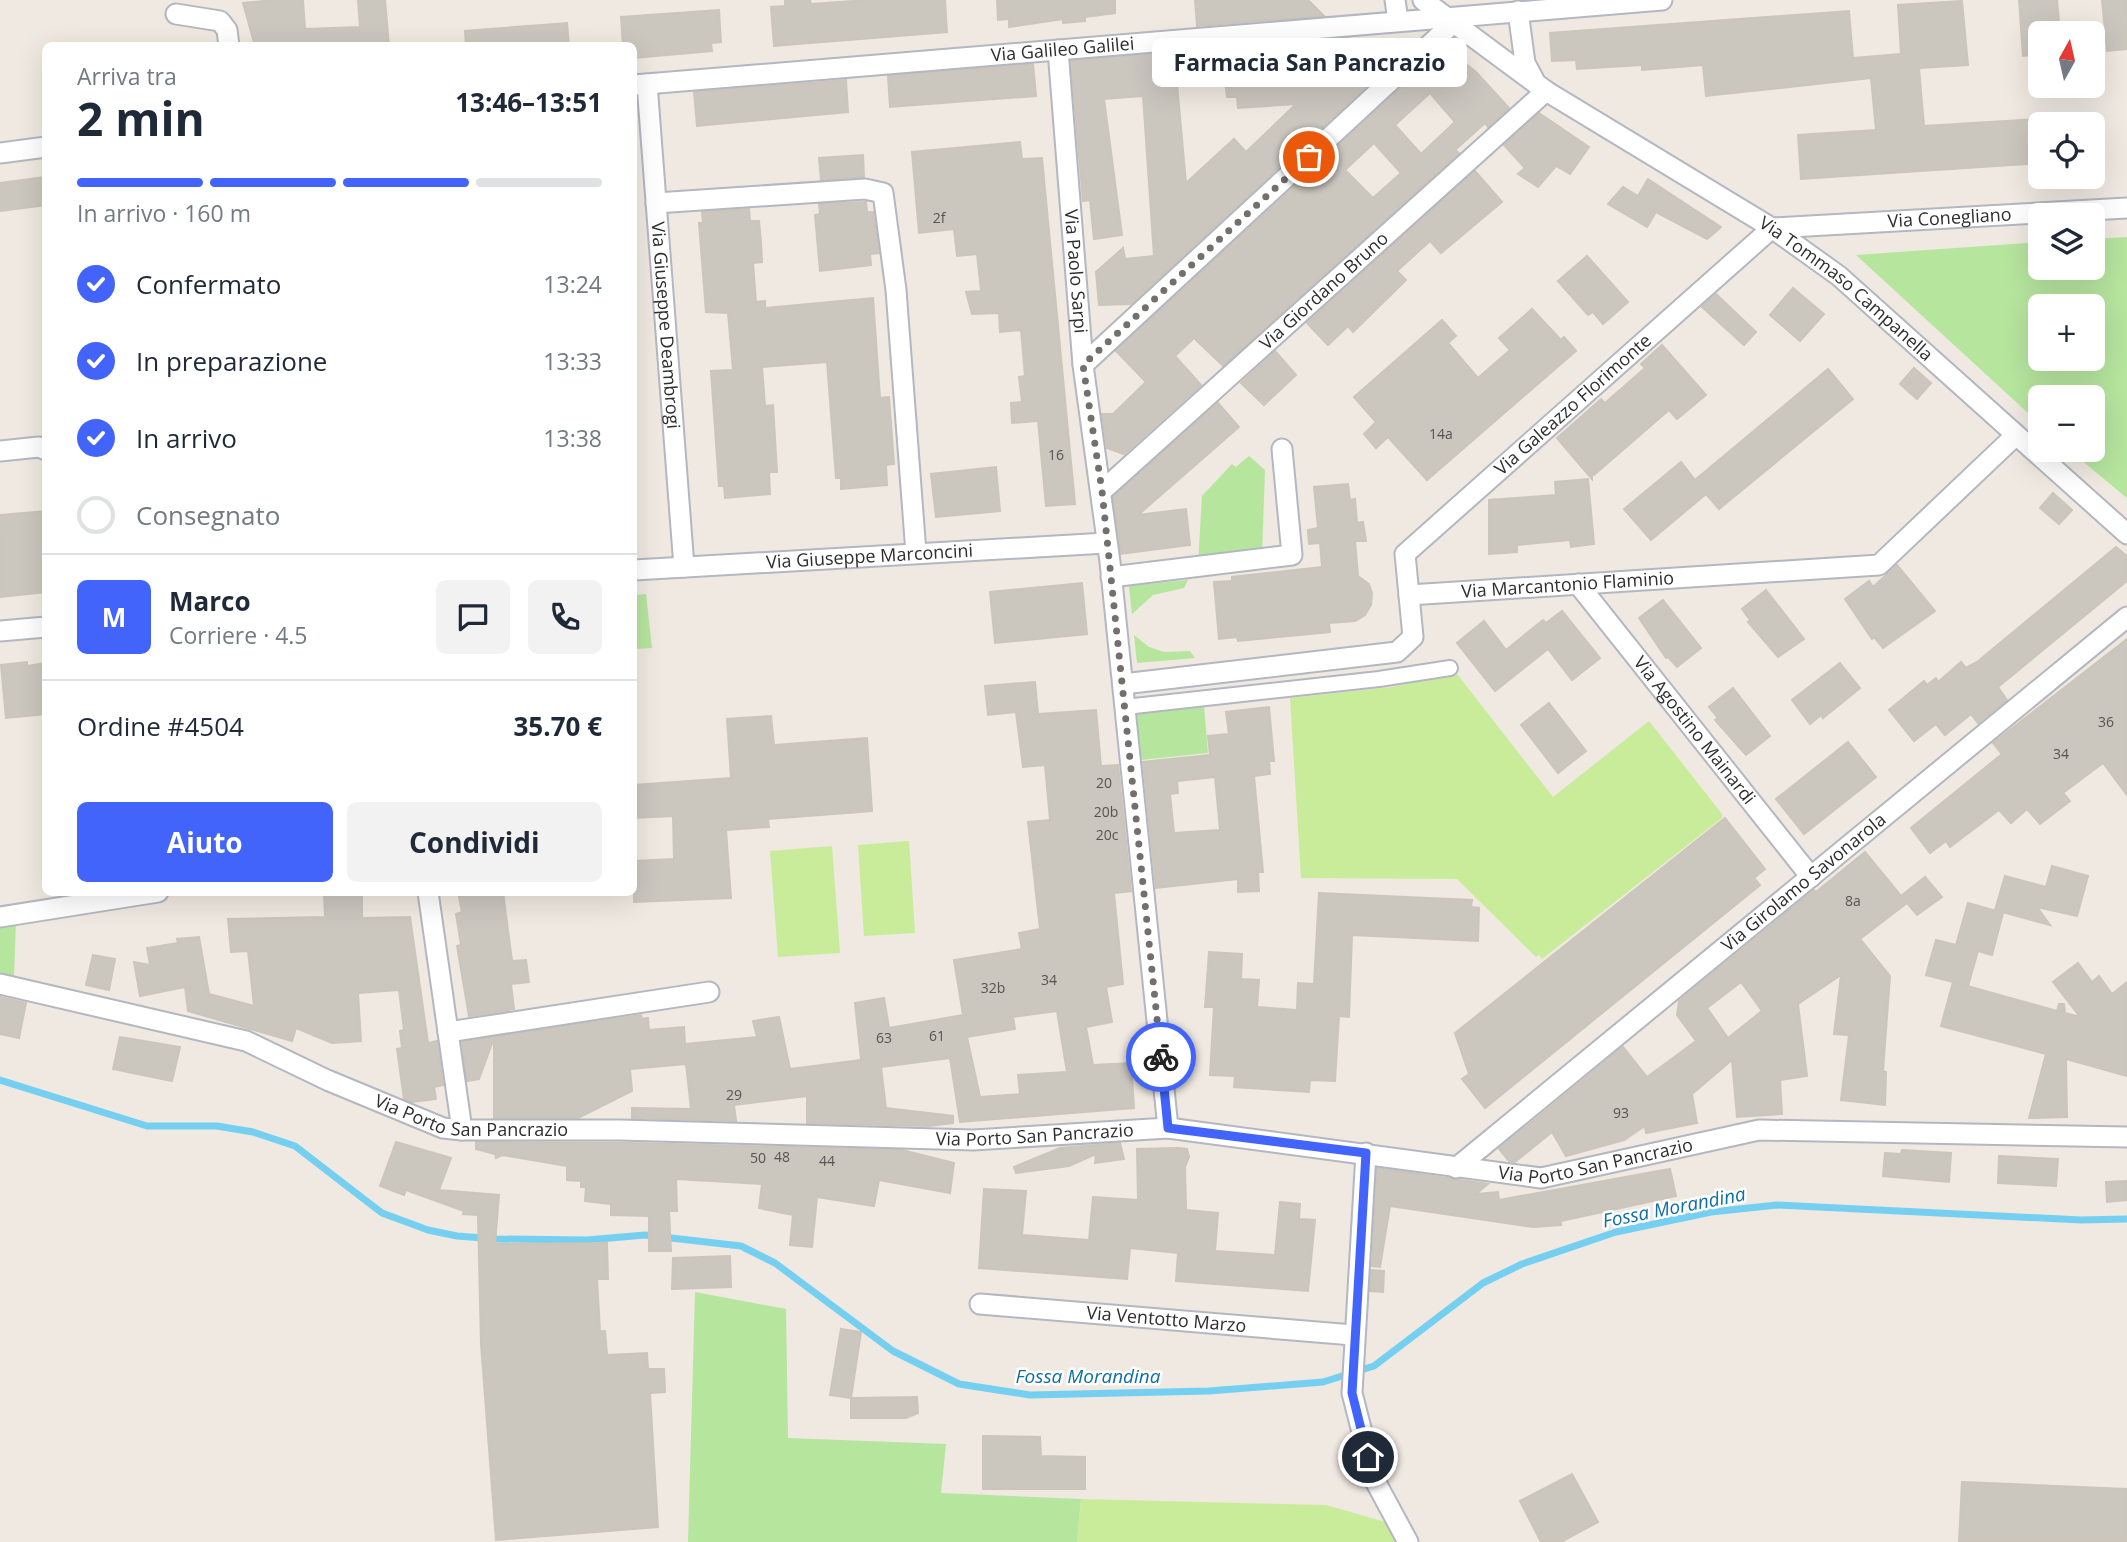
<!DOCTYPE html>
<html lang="it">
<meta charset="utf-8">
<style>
body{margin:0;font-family:"Open Sans",sans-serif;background:#f2f2f3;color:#1f2937;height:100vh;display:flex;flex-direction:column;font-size:26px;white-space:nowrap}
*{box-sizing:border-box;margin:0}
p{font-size:23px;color:#747a83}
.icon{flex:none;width:38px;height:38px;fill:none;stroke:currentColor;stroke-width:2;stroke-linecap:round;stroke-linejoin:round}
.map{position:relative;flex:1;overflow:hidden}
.side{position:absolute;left:42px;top:42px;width:595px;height:854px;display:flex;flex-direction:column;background:#fff;border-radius:10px;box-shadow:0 7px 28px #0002}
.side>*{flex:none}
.needle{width:46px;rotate:8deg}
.controls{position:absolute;left:2028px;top:21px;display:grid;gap:14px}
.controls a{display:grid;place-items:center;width:77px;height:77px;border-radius:10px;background:#fff;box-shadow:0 7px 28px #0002;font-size:35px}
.pin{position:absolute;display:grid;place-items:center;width:60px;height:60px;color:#fff;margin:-30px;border:4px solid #fff;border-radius:50%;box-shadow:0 2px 7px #0007}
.courier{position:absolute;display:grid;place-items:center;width:70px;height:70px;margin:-35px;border:5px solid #4264fb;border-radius:50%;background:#fff;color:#222;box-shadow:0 2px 9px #0007}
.bubble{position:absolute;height:49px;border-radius:10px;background:#fff;box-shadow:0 7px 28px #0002;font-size:23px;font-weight:700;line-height:49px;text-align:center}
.summary em{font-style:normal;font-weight:700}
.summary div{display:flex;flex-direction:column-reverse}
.summary{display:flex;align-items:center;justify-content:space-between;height:119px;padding:0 35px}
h1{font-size:46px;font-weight:700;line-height:52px}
.bar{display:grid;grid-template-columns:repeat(4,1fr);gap:10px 7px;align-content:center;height:84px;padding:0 35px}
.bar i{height:9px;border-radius:5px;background:#e0e1e3}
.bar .active{background:#4264fb}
.bar p{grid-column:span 4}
.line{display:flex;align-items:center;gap:18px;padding:0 35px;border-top:2px solid #e0e1e3}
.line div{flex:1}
.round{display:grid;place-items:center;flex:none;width:74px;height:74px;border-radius:10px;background:#f2f2f3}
ol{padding:0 35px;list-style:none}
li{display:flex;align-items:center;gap:21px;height:77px}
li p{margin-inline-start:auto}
li .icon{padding:7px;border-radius:50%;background:#4264fb;color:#fff;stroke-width:4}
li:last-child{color:#747a83}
li i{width:38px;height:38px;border:4px solid #e0e1e3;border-radius:50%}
.cta{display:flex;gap:14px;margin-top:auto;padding:14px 35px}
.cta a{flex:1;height:80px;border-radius:10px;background:#4264fb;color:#fff;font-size:28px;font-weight:700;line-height:80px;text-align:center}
.cta a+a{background:#f2f2f3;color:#1f2937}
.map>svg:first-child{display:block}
</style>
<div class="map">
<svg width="2127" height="1542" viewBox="0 0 2127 1542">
<rect width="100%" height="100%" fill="#efe9e1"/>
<g fill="#b6e59e" fill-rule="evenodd">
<path d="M2127 237V498L2069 450H2093V397H2040V424L1856 255 2040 242V268H2093V239ZM2093 306V359H2040V306Z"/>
<path d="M1249 456 1265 470 1262 555 1198 565 1202 496 1232 464 1236 467Z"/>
<path d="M1188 580 1184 588 1153 595 1132 614 1129 586Z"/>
<path d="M646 594 652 648 634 649V595Z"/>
<path d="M1134 635 1149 647 1164 652 1190 651 1195 658 1137 663Z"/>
<path d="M1204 706 1208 753 1131 761 1127 713Z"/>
<path d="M16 921 14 976 0 974V924Z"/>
<path d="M695 1292 786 1309 788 1438 946 1444 941 1493 1081 1499 1077 1542H688Z"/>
</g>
<g fill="#c9ec9a">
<path d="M1457 674 1553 797 1649 721 1722 814V818L1542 959 1539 955 1536 957 1457 879 1301 878 1290 698 1391 687Z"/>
<path d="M909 841 915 933 864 936 858 845Z"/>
<path d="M832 846 840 953 778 957 770 851Z"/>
<path d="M1081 1499 1326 1505 1389 1523 1397 1542H1077Z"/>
</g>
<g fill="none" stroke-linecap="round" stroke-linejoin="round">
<path stroke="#75cff0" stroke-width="7" d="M0 1080 147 1126H217L253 1132 295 1146 382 1213 428 1230 457 1236 497 1239 587 1240 645 1235 741 1246 775 1263 893 1351 959 1384 1030 1395 1209 1391 1323 1382 1374 1366 1483 1283 1522 1264 1616 1232 1711 1212 1777 1205 2081 1220 2127 1219"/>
</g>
<g fill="#cbc7bf" stroke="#cbc5ba" stroke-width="2" fill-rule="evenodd">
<path d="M274 0H303L305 29 360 27 358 0H385L389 46H255L243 3Z"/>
<path d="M785 0H810L811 4 867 0H945L947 32 774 46 771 7 785 6Z"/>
<path d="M997 0H1115V13L1085 17V21L1063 23V19L1009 27V19L998 20Z"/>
<path d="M1195 0H1308L1324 16 1197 26Z"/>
<path d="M2019 0H2057L2060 33H2040V54L2023 56Z"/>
<path d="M2102 0H2127V49L2107 51Z"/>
<path d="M1962 1 1968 65 1919 68 1924 126 2040 119V163L1801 179 1798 135 1876 130 1871 78 1706 96 1703 65 1642 70V65L1577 69 1576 60 1552 61 1550 33 1849 11 1853 58 1901 54 1898 5Z"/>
<path d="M719 10 721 42 711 43 712 51 634 58V46H623L621 17Z"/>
<path d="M567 23 569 46H466L465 31Z"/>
<path d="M1348 38 1383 71 1131 304 1099 305 1096 272 1123 248 1125 259 1154 256 1143 96 1104 99 1122 235 1094 239 1090 200 1083 201 1071 61ZM1225 80 1227 97H1237L1238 108 1296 104 1246 152 1234 139 1186 183 1177 84Z"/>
<path d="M1445 47 1476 72 1509 108 1488 127 1485 123 1455 150 1459 153 1223 366 1194 338 1175 356 1201 385 1124 454 1107 448 1102 414H1113L1146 382 1116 351ZM1430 93 1455 122 1421 154 1395 125ZM1374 143 1401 173 1373 198 1345 170Z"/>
<path d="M1033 64 1036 96 890 107 888 76Z"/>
<path d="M846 80 848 112 697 126 694 92Z"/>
<path d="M1539 113 1589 147 1570 174 1556 166 1538 187 1518 174 1525 168 1504 145Z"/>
<path d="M1020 142 1022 159 1042 158 1075 504 1046 506 1038 421 1012 423 1011 403 1022 402 1019 377 1025 376 1021 330 1000 332 999 313 972 314 966 292 981 291 977 254 957 256 954 229 919 233 912 152Z"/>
<path d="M863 155 864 177 821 180 819 158Z"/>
<path d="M1475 171 1502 202 1441 253 1430 241 1397 271 1406 280 1353 332 1348 326 1328 345 1307 323Z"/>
<path d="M46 177V205L0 211V183Z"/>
<path d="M1648 179 1663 189 1721 227 1707 239 1656 212 1647 227 1608 204 1623 187 1638 196Z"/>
<path d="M866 202 867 212H873L879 253 870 254 871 265 820 271 815 215 820 214 819 204Z"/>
<path d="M749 209 750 221H759L761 242 762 262 753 263 756 302 765 301V308L873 298 880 398 889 397 894 464 886 465 887 485 841 489V478H836L827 362 762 367 765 406 773 405 777 472H769L770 494 725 498 724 486H719L711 371 733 370 728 313 706 312 699 223H703L702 212Z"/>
<path d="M1587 256 1628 302 1603 324 1593 312 1588 315 1558 281Z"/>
<path d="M1793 288 1824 314 1800 341 1770 315Z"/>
<path d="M1716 294 1756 332 1744 345 1702 307Z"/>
<path d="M1532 309 1561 340 1564 337 1576 351 1427 480 1388 437 1376 448 1364 434 1376 422 1354 397 1442 320 1456 336 1448 343 1478 378 1510 350 1499 338Z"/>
<path d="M1662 345 1706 395 1677 419 1669 410 1594 475 1592 473V479L1557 438 1601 399 1605 403 1645 368 1641 364Z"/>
<path d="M1275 351 1296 375 1264 405 1241 383Z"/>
<path d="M1914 368 1931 383 1917 399 1900 384Z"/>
<path d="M1828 369 1853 399 1719 509 1706 494 1651 540 1624 509 1681 462 1695 480Z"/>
<path d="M1218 403 1239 427 1138 515 1186 509 1190 545 1121 554 1113 497Z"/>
<path d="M996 467 1000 511 936 517 931 474Z"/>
<path d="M1588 479 1594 544 1571 547 1570 540 1517 545V552L1489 554V500L1556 495 1555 482Z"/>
<path d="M1348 484 1350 500 1355 499 1357 523 1363 522 1366 541H1355L1358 576 1369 584 1372 593 1371 605 1365 615 1355 621 1329 623 1330 632 1238 641 1237 637 1219 639 1214 582 1232 581V577L1322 567 1320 543 1309 544 1308 530 1318 528 1314 487Z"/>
<path d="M2053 493 2072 510 2059 524 2040 508Z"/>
<path d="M46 511V592L1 597 0 515Z"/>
<path d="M2116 547 2127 556V581L1998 687 2007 700 1978 723 1971 714 1945 735 1936 724 1914 741 1889 710 1924 681 1927 685 1936 678 1938 682 1961 662 1966 668 1977 662Z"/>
<path d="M1897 565 1935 611 1883 648 1874 637 1872 639 1845 599 1869 581 1873 587Z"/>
<path d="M1082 583 1087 634 995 643 990 592Z"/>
<path d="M1766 590 1804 639 1778 657 1748 622 1750 620 1742 609Z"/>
<path d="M1663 600 1701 648 1677 667 1668 657 1666 658 1639 618Z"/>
<path d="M1562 611 1600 658 1572 680 1548 649 1495 691 1457 643 1484 621 1506 650 1543 620 1546 623Z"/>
<path d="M2127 639V795L2103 763 2063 793 2070 801 2040 824 2027 809 2011 823 1999 810 1950 847 1946 841 1930 853 1911 828 2002 754 1993 743Z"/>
<path d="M27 662V666L46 663V714L6 718 1 665Z"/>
<path d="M1840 663 1860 688 1823 718 1821 715 1810 724 1792 700Z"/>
<path d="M1035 682 1038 714 1096 710 1101 766 1118 765 1131 891 1114 893 1123 984 1106 987 1112 1022 1086 1027 1093 1065 1131 1063 1134 1108 960 1122 950 1058 881 1067 886 1108 953 1116V1123L928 1126 807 1123V1096L734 1105 736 1121 632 1118V1108L691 1109 686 1064 630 1069 632 1091 578 1118H494V1038L479 1079 467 1081 462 1042 641 1015 642 1019 648 1018 649 1030 684 1027 685 1044 757 1037 753 1021 779 1017 790 1069 861 1060 855 1003 884 998 889 1028 963 1015 954 960 1022 949 1019 933 1040 929 1028 822 1050 820 1045 765 1023 767 1016 712 988 715 985 686ZM1057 1011 1067 1072 1018 1075 1020 1094 980 1097 967 1037 1015 1029 1013 1017Z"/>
<path d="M1733 688 1770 736 1746 755 1715 720 1718 718 1709 707Z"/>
<path d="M1549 703 1586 751 1558 773 1521 725Z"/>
<path d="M1269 707 1274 761H1269L1270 774 1254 776 1263 872H1258L1259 891 1238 892V879L1156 888 1143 762 1210 755 1208 736 1229 734 1226 712ZM1215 777 1220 830 1174 833 1170 794 1178 793 1177 781Z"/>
<path d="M771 716 774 745 867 738 872 811 768 819 769 827 726 830 731 898 634 902V861L674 859 673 816 634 818V785L731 778 727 719Z"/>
<path d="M1848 742 1876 777 1804 834 1776 799Z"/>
<path d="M1725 818 1765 869 1754 878 1760 885 1485 1108 1462 1079 1469 1074 1455 1033Z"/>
<path d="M1865 852 1901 896 1925 877 1942 897 1917 915 1907 903 1860 939 1890 976 1883 1071 1886 1072 1885 1105 1841 1100 1849 1035 1834 1034 1841 975 1798 1004 1807 1076 1780 1080 1782 1114 1737 1117 1732 1060 1692 1094 1697 1123 1646 1133 1645 1126 1624 1140 1566 1156 1552 1132 1515 1162 1509 1161 1499 1149 1623 1047 1647 1077 1696 1041 1677 1015 1679 1001 1814 890 1816 892ZM1741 982 1762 1011 1728 1038 1707 1008Z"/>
<path d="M2052 866 2088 876 2077 916 2037 907 2050 925 1995 910 2005 876 2046 887Z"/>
<path d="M324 892H362V918L410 917 428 1043 437 1041 443 1085 434 1087 436 1099 412 1102 404 1099 397 1049 402 1048 400 1031 404 1030 399 990 358 993 361 1041 332 1043 296 1028 292 1041 188 1011 185 987 140 996 134 962 150 965 147 948 178 943 177 939 199 937 209 994 254 1006 248 951 231 952 228 919 325 917Z"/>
<path d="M458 892H503L512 961 526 960 529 982 511 984 514 1009 469 1016 457 946 461 945 456 914 462 912Z"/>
<path d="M1319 893 1472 900 1471 907 1479 908 1478 941 1352 935 1349 1017 1339 1016 1335 1081 1310 1080 1309 1092 1234 1087 1235 1076 1210 1075 1214 1007H1205L1209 952 1242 954 1241 979 1259 980 1257 1007 1297 1010 1298 983 1314 984Z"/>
<path d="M1968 903 2003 913 1992 955 1978 951 1968 986 1926 975 1936 940 1956 945Z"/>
<path d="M93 955 115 959 109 990 86 985Z"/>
<path d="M2078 963 2092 982 2099 976 2112 994 2127 982V1076L2066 1059 2067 1117 2029 1118 2046 1054 1941 1026 1953 982 2057 1011 2059 1004H2064L2065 1013 2080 1017 2053 982Z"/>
<path d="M0 997 26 1003 19 1038 0 1034Z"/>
<path d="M120 1037 180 1047 172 1081 113 1069Z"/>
<path d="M396 1142 451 1158 439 1190 499 1195 495 1244 607 1243 608 1279H597L600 1331H605L607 1355 647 1353 648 1369H664L665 1392 650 1393 658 1527 496 1540 481 1344 478 1215 463 1214 464 1211 406 1190 404 1195 380 1186Z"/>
<path d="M476 1142 633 1143 902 1150 954 1163 950 1193 879 1180 874 1206 817 1197 812 1247 790 1245 793 1215 759 1208 762 1184 676 1179 677 1211H669L671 1251H649V1216L611 1215V1204L585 1201 586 1187H581V1181L567 1180V1166L502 1155 496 1158 495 1154 476 1149Z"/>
<path d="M1120 1143 1124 1159 1095 1163 1096 1154 1069 1166 1016 1173 1014 1167 1060 1148Z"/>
<path d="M1178 1148 1187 1149 1189 1157 1185 1167 1186 1210 1218 1213 1215 1251 1275 1255 1280 1202 1300 1204 1299 1219 1315 1220 1308 1291 1176 1281 1178 1253 1130 1248 1127 1279 979 1268 984 1189 1026 1191 1022 1235 1089 1240 1093 1197 1138 1200 1137 1149Z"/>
<path d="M1902 1150 1951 1153 1949 1182 1883 1176 1885 1153 1901 1154Z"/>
<path d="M1999 1156 2058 1159 2056 1186 1998 1183Z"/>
<path d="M1377 1168 1488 1184 1476 1194 1498 1192 1499 1200 1670 1169 1676 1196 1561 1221V1225L1533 1227 1390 1206 1380 1267 1372 1266Z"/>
<path d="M2127 1181V1200L2107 1202 2106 1182Z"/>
<path d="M730 1256 731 1287 672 1289 673 1258Z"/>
<path d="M1371 1270 1384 1271 1383 1292 1370 1291Z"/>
<path d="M841 1329 861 1332 851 1398 830 1395Z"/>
<path d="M917 1397 918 1413 906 1418H851V1398Z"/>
<path d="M983 1436 1040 1437 1041 1456 1085 1457V1489H983Z"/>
<path d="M1572 1474 1598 1522 1561 1542H1541L1520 1501Z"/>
<path d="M1962 1482 2127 1489V1542H1959Z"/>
</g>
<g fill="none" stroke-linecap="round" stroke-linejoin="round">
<g stroke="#b4b7c1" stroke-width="18">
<path id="pedestrian" d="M1125 707 1379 679 1450 668"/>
</g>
<g stroke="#b4b7c1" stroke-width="23">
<g id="minor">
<path d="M1395 0 1398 21"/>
<path id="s1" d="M1423 0 1546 91 1772 228 1839 276 2127 534"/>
<path d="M1518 11 1525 63 1534 80"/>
<path d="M176 14 220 21 227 30 229 46"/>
<path id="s2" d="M1058 50 1083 365 1110 562 1168 1128"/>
<path id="s3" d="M647 84 684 567"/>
<path id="s4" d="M634 85 1662 0"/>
<path d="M0 153 46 147"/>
<path d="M656 203 865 189 883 193 896 290 916 553"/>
<path d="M1083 365 1452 24"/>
<path d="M0 451 39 447 46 450"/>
<path id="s5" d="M1102 491 1546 91"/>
<path id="s6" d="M634 570 1106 543"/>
<path d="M1111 577 1292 555 1282 449"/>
<path id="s7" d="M1578 584 1811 877"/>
<path id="s8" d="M1409 595 1879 565 2016 435"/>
<path d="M0 631 46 627"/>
<path id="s9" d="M1123 684 1397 652 1413 637 1405 554 1772 228 2127 208"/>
<path d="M428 892 462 1130"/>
<path d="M0 917 158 892"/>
<path id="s10" d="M0 984 246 1041 327 1080 443 1128 462 1130H620L973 1140 1168 1128 1541 1178 1759 1130 2127 1137"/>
<path d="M448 1032 709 992"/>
<path d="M1366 1153 1352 1393 1374 1479 1408 1542"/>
<path id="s11" d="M1456 1168 2127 617"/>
<path id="s12" d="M980 1304 1353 1335"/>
</g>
</g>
<use href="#pedestrian" stroke="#fff" stroke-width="14"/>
<use href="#minor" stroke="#fff" stroke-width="19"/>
</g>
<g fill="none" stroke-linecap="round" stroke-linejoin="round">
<path stroke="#726f6d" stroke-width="7" stroke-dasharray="0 12.6" d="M1161 1057 1102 491 1083 365 1309 157"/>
<path stroke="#4264fb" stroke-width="9" d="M1161 1057 1168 1128 1366 1153 1352 1393 1368 1457"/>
</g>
<g text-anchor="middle" stroke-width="5" stroke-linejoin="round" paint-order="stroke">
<g font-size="14" fill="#555452">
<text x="939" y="223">2f</text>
<text x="1441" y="439">14a</text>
<text x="1056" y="460">16</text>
<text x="2106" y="727">36</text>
<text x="2061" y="759">34</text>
<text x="1104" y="788">20</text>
<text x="1106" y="817">20b</text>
<text x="1107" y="840">20c</text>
<text x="1853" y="906">8a</text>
<text x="1049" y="985">34</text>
<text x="993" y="993">32b</text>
<text x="937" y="1041">61</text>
<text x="884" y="1043">63</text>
<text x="734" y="1100">29</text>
<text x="1621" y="1118">93</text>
<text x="782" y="1162">48</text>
<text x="758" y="1163">50</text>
<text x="827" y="1166">44</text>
</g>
<g font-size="18" fill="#2e2e2e" stroke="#fff">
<text dy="6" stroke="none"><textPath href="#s4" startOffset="430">Via Galileo Galilei</textPath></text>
<text dy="6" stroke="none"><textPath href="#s9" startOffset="1050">Via Conegliano</textPath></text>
<text dy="6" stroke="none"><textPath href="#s2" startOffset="222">Via Paolo Sarpi</textPath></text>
<text dy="6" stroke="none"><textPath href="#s1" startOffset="513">Via Tommaso Campanella</textPath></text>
<text dy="6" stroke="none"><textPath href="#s5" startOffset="299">Via Giordano Bruno</textPath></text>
<text dy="6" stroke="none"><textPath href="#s3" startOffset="242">Via Giuseppe Deambrogi</textPath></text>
<text dy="6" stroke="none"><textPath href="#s9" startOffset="606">Via Galeazzo Florimonte</textPath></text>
<text dy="6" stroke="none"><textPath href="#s6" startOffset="236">Via Giuseppe Marconcini</textPath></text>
<text dy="6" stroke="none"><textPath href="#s8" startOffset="159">Via Marcantonio Flaminio</textPath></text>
<text dy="6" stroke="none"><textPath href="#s7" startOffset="187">Via Agostino Mainardi</textPath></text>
<text dy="6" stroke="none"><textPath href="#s11" startOffset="450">Via Girolamo Savonarola</textPath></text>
<text dy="6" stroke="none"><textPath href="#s10" startOffset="494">Via Porto San Pancrazio</textPath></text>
<text dy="6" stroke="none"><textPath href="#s10" startOffset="1060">Via Porto San Pancrazio</textPath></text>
<text dy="6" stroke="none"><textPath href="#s10" startOffset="1626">Via Porto San Pancrazio</textPath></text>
<text dy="6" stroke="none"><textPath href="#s12" startOffset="187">Via Ventotto Marzo</textPath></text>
</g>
<g font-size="19" font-style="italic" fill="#0d6fa3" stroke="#fff">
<text transform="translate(1674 1207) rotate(-11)" y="7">Fossa Morandina</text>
<text x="1088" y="1383">Fossa Morandina</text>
</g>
</g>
</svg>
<div class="controls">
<a><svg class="needle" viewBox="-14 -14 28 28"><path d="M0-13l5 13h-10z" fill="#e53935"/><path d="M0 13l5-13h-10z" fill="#747a83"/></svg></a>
<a><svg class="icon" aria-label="locate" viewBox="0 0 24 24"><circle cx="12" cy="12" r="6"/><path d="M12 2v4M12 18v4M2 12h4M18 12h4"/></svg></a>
<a><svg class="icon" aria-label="layers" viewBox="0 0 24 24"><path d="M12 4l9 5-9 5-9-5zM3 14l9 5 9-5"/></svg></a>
<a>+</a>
<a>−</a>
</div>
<div class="pin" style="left:1309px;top:157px;background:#ea580c"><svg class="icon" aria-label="bag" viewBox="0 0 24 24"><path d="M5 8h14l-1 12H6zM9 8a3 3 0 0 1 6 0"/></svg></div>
<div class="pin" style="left:1368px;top:1457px;background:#1f2937"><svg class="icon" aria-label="home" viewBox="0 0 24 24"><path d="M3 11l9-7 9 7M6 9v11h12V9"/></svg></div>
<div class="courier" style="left:1161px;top:1057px"><svg class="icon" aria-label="bike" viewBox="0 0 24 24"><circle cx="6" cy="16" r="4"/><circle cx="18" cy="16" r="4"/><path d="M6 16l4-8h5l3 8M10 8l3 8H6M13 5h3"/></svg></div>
<div class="bubble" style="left:1152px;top:38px;width:315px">Farmacia San Pancrazio</div>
<section class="side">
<div class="summary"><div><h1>2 min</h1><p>Arriva tra</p></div><em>13:46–13:51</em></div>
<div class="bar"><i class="active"></i><i class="active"></i><i class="active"></i><i></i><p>In arrivo · 160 m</p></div>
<ol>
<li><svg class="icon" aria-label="check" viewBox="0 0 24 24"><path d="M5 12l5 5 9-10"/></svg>Confermato<p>13:24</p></li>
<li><svg class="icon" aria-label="check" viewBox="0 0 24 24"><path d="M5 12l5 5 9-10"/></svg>In preparazione<p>13:33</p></li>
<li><svg class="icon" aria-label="check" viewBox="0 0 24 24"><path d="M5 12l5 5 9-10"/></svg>In arrivo<p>13:38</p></li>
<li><i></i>Consegnato</li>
</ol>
<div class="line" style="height:126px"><b class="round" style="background:#4264fb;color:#fff">M</b><div><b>Marco</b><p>Corriere · 4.5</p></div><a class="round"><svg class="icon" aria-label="chat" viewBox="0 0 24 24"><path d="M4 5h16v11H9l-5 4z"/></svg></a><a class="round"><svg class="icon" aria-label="phone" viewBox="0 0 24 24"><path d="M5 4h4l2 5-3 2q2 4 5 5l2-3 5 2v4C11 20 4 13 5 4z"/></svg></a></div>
<div class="line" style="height:91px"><div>Ordine #4504</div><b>35.70 €</b></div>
<div class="cta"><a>Aiuto</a><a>Condividi</a></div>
</section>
</div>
